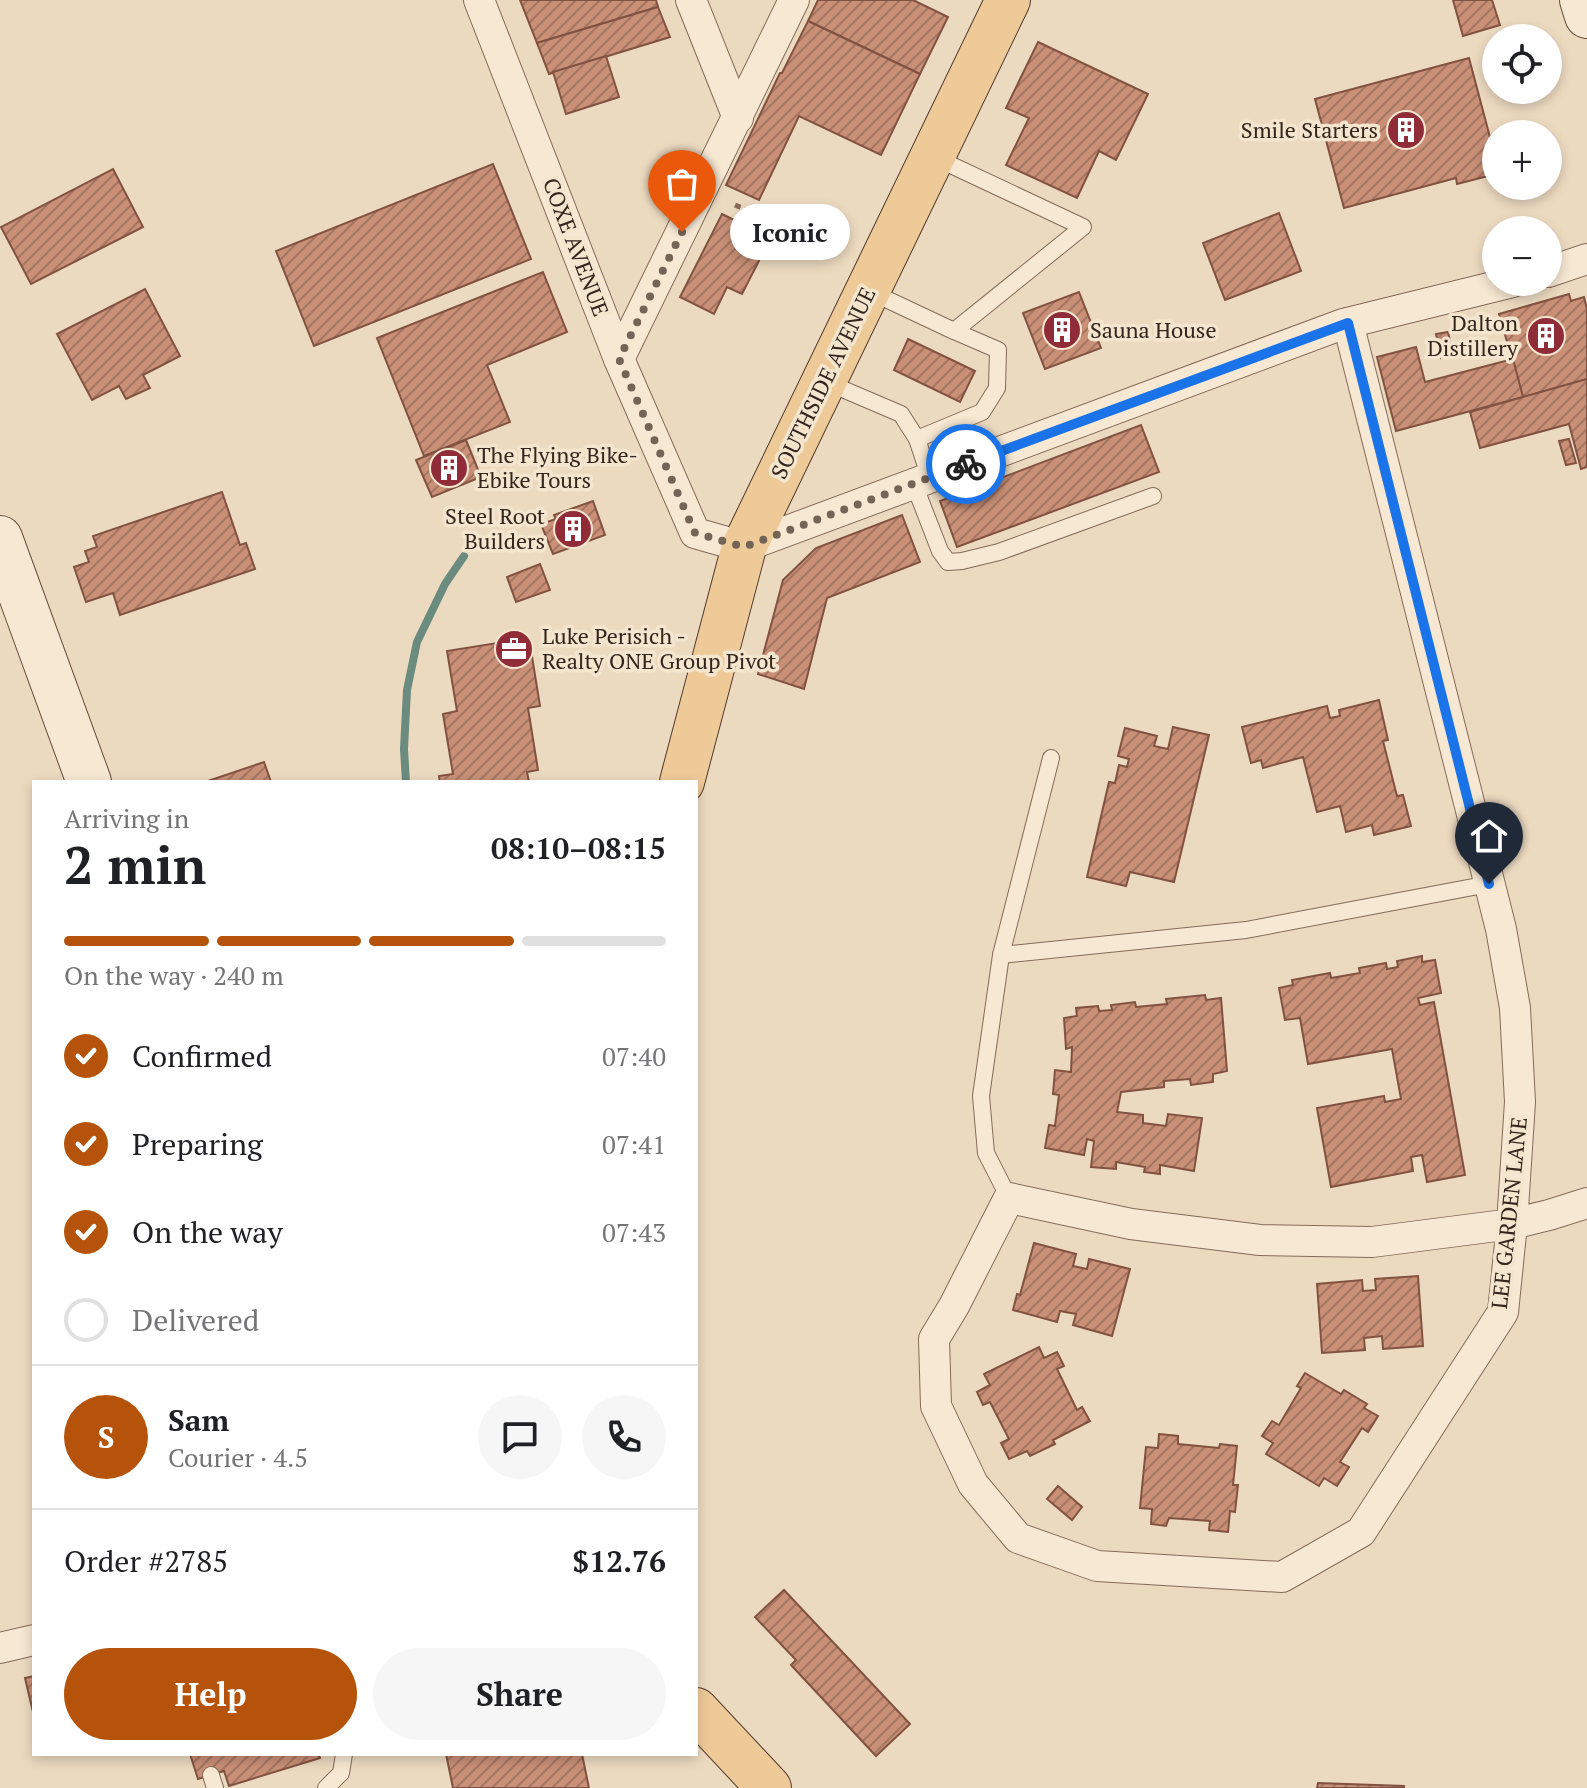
<!DOCTYPE html>
<meta charset="utf-8">
<style>
body{margin:0;font-family:"PT Serif",serif;background:#f6f6f6;color:#202124;height:100vh;display:flex;flex-direction:column;font-size:30px;white-space:nowrap}
*{box-sizing:border-box;margin:0}
p{font-size:26px;color:#757577}
.icon{flex:none;width:44px;height:44px;fill:none;stroke:currentColor;stroke-width:2;stroke-linecap:round;stroke-linejoin:round}
.map{position:relative;flex:1;overflow:hidden}
.details{position:absolute;left:32px;top:780px;width:666px;height:976px;display:flex;flex-direction:column;background:#fff;border-radius:0px;box-shadow:0 4px 12px #0003}
.details>*{flex:none}
.buttons{position:absolute;left:1482px;top:24px;display:grid;gap:16px}
.buttons a{display:grid;place-items:center;width:80px;height:80px;border-radius:50%;background:#fff;box-shadow:0 4px 12px #0003;font-size:40px}
.pin{position:absolute;display:grid;place-items:center;width:68px;height:68px;color:#fff;margin:-82px -34px;border-radius:50% 50% 50% 0;rotate:-45deg;box-shadow:0 0 8px #0007}
.pin .icon{rotate:45deg}
.courier{position:absolute;display:grid;place-items:center;width:80px;height:80px;margin:-40px;border:6px solid #1a73e8;border-radius:50%;background:#fff;color:#222;box-shadow:0 2px 10px #0007}
.bubble{position:absolute;height:56px;border-radius:28px;background:#fff;box-shadow:0 4px 12px #0003;font-size:26px;font-weight:700;line-height:56px;text-align:center}
.head em{font-style:normal;font-weight:700}
.head div{display:flex;flex-direction:column-reverse}
.head{display:flex;align-items:center;justify-content:space-between;height:136px;padding:0 32px}
h1{font-size:52px;font-weight:700;line-height:60px}
.bar{display:grid;grid-template-columns:repeat(4,1fr);gap:12px 8px;align-content:center;height:96px;padding:0 32px}
.bar i{height:10px;border-radius:6px;background:#e0e0e0}
.bar .on{background:#b45309}
.bar p{grid-column:span 4}
.line{display:flex;align-items:center;gap:20px;padding:0 32px;border-top:2px solid #e0e0e0}
.line div{flex:1}
.round{display:grid;place-items:center;flex:none;width:84px;height:84px;border-radius:42px;background:#f6f6f6}
ol{padding:0 32px;list-style:none}
li{display:flex;align-items:center;gap:24px;height:88px}
li p{margin-inline-start:auto}
li .icon{padding:8px;border-radius:50%;background:#b45309;color:#fff;stroke-width:4}
li:last-child{color:#757577}
li i{width:44px;height:44px;border:4px solid #e0e0e0;border-radius:50%}
.action{display:flex;gap:16px;margin-top:auto;padding:16px 32px}
.action a{flex:1;height:92px;border-radius:48px;background:#b45309;color:#fff;font-size:32px;font-weight:700;line-height:92px;text-align:center}
.action a+a{background:#f6f6f6;color:#202124}
.map>svg:first-child{display:block}
</style>
<div class="map">
<svg width="1587" height="1788" viewBox="0 0 1587 1788">
<defs>
<pattern id="building-hatch" width="6" height="6" patternUnits="userSpaceOnUse" patternTransform="scale(2)"><rect width="6" height="6" fill="#c99077"/><path d="M-1 1l2-2M0 6l6-6M5 7l2-2" fill="none" stroke="#a47561"/></pattern>
</defs>
<rect width="100%" height="100%" fill="#ecdac0"/>
<g fill="none" stroke-linecap="round" stroke-linejoin="round">
<path stroke="#6b8b7f" stroke-width="8" d="M406 782 404 749 407 690 417 642 445 584 464 556"/>
</g>
<g fill="url(#building-hatch)" stroke="#825240" stroke-width="2">
<path d="M520 0H656L658 7 537 43Z"/>
<path d="M818 0H913L948 17 920 74 808 21Z"/>
<path d="M1453 0H1492L1500 25 1463 36Z"/>
<path d="M658 7 670 37 549 74 537 43Z"/>
<path d="M808 21 920 74 881 155 799 116 759 200 726 185 780 73H782Z"/>
<path d="M1038 42 1148 94 1116 160 1099 151 1077 198 1006 165 1029 118 1006 108Z"/>
<path d="M606 56 619 97 566 114 553 72Z"/>
<path d="M1469 58 1496 160V174L1457 184 1456 178 1344 208 1315 99Z"/>
<path d="M493 164 531 259 314 346 276 251Z"/>
<path d="M113 169 143 227 31 284 1 227Z"/>
<path d="M1279 213 1301 271 1225 300 1203 243Z"/>
<path d="M722 214 750 228 744 238 765 249 742 294 727 287 714 314 680 297Z"/>
<path d="M543 272 567 332 487 365 510 422 424 456 377 338Z"/>
<path d="M145 289 180 356 143 375 150 388 126 399 119 386 92 400 57 334Z"/>
<path d="M1079 292 1101 348 1045 369 1023 313Z"/>
<path d="M1569 294 1571 301 1584 297 1587 309V379L1523 397 1499 314Z"/>
<path d="M1448 332 1453 355 1441 358 1436 334Z"/>
<path d="M908 339 975 371 960 402 894 370Z"/>
<path d="M1416 347 1425 382 1513 359 1523 397 1396 431 1377 357Z"/>
<path d="M1587 379V467L1581 469 1569 424 1480 448 1470 412Z"/>
<path d="M1141 425 1159 472 957 547 940 501Z"/>
<path d="M1569 439 1576 463 1566 465 1559 441Z"/>
<path d="M466 440 481 477 432 497 416 460Z"/>
<path d="M222 492 240 545 246 543 255 569 120 615 113 593 86 602 74 567 89 562 85 551 97 547 93 536Z"/>
<path d="M593 501 605 535 553 554 541 524 556 519 554 515Z"/>
<path d="M902 515 920 562 827 598 804 689 758 674 783 580 816 548Z"/>
<path d="M540 564 550 590 516 602 507 577Z"/>
<path d="M529 638 540 706 528 708 538 770 527 772 529 782H440L439 776 453 774 443 714 457 711 447 651Z"/>
<path d="M1379 700 1388 740 1383 741 1397 796 1403 795 1411 826 1374 835 1372 825 1346 832 1340 806 1317 812 1303 757 1263 768 1261 760 1251 763 1242 727 1327 706 1330 718 1340 716 1339 710Z"/>
<path d="M1173 727 1209 735 1174 882 1130 872 1126 886 1087 877 1109 782 1115 783 1119 765 1127 767 1129 759 1118 756 1125 728 1157 736 1154 746 1168 749Z"/>
<path d="M264 762 271 782H205Z"/>
<path d="M1422 956V962L1435 960 1441 993 1418 998 1420 1005 1434 1002 1465 1175 1427 1182 1422 1155 1411 1157 1413 1171 1331 1187 1317 1108 1384 1096 1385 1102 1401 1099 1392 1049 1308 1064 1300 1018 1285 1020 1279 988 1293 985 1292 980 1330 973 1331 978 1360 973 1359 968 1386 963 1387 969 1398 967 1397 961Z"/>
<path d="M1205 995 1206 1000 1221 998 1227 1071 1213 1074V1082L1191 1085 1190 1079 1164 1081V1087L1121 1092 1117 1112 1143 1115V1123L1166 1126 1168 1114 1202 1118 1194 1171 1160 1165V1174L1144 1172 1145 1167 1116 1162V1169L1091 1167 1094 1141 1087 1139 1084 1155 1045 1148 1049 1125 1055 1126 1059 1095 1053 1094 1055 1070 1071 1072 1072 1047 1066 1049 1064 1018 1077 1016 1076 1008 1098 1006 1099 1011 1112 1010 1111 1005 1135 1002 1136 1007 1167 1004 1166 999Z"/>
<path d="M1034 1243 1076 1254 1073 1266 1087 1269 1089 1259 1130 1269 1112 1336 1073 1325 1076 1314 1060 1311 1057 1322 1013 1310 1017 1294 1020 1295Z"/>
<path d="M1418 1276 1423 1346 1383 1349 1382 1336 1364 1338 1365 1350 1322 1353 1317 1284 1362 1280 1363 1291 1376 1290 1375 1279Z"/>
<path d="M1039 1347 1044 1358 1057 1352 1064 1366 1057 1369 1077 1410 1082 1407 1090 1421 1053 1440 1055 1444 1030 1456 1027 1451 1009 1459 1001 1443 1009 1439 990 1402 983 1405 977 1392 990 1385 984 1374Z"/>
<path d="M1305 1373 1341 1394 1344 1390 1367 1404 1364 1408 1378 1416 1368 1432 1362 1428 1340 1462 1349 1467 1337 1486 1324 1478 1319 1486 1266 1454 1273 1443 1262 1436 1272 1421 1279 1425 1301 1388 1297 1386Z"/>
<path d="M1159 1434 1178 1436V1444L1219 1448 1220 1444 1237 1446 1233 1485H1238L1235 1512 1230 1511 1228 1532 1209 1530 1210 1521 1169 1518 1166 1526 1151 1524 1152 1509 1140 1508 1146 1447 1158 1448Z"/>
<path d="M1058 1486 1082 1507 1072 1520 1047 1499Z"/>
<path d="M784 1590 910 1724 876 1756 791 1665 796 1660 755 1617Z"/>
<path d="M34 1676V1712H33L25 1678Z"/>
<path d="M190 1754H319L320 1758 229 1786 224 1771 198 1779Z"/>
<path d="M446 1754H582L589 1788H453Z"/>
<path d="M1318 1783 1404 1786V1788H1317Z"/>
</g>
<g fill="none" stroke-linecap="round" stroke-linejoin="round">
<g stroke="#846b59" stroke-width="18">
<g id="service">
<path d="M869 291 954 331 1083 227 934 157"/>
<path d="M826 382 901 414 917 439"/>
<path d="M930 478 917 439 982 412 997 388 998 350 954 331"/>
<path d="M914 484 940 551 948 562 962 561 999 552 1153 496"/>
<path d="M1001 955 1246 930 1489 884"/>
<path d="M1009 1198 986 1153 981 1096 1001 955 1051 758"/>
<path d="M211 1775 215 1788"/>
<path d="M326 1788 341 1773 344 1754"/>
</g>
</g>
<g stroke="#846b59" stroke-width="32">
<g id="minor">
<path d="M479 0 619 359 695 533 744 547 1343 324 1513 282"/>
<path d="M691 0 738 118"/>
<path d="M1548 272 1587 259"/>
<path d="M1348 323 1501 929 1515 1008 1520 1102 1512 1224 1503 1312 1361 1532 1282 1577 1097 1566 1018 1538 973 1484 936 1406 934 1339 954 1306 1009 1198 1131 1224 1260 1240 1372 1242 1512 1224 1549 1215 1587 1203"/>
<path d="M619 359 794 0"/>
<path d="M0 1648 34 1640"/>
</g>
</g>
<g stroke="#664c3c" stroke-width="46">
<g id="secondary">
<path d="M1582 0 1587 16"/>
<path d="M0 538 89 782"/>
</g>
</g>
<g stroke="#523a2d" stroke-width="46">
<g id="primary">
<path d="M682 782 744 547 1008 0"/>
<path d="M696 1710 769 1788"/>
</g>
</g>
<path stroke="#846b59" stroke-width="5" stroke-dasharray="6 4" stroke-linecap="butt" d="M735 205 749 211"/>
<use href="#service" stroke="#f7e8d3" stroke-width="16"/>
<use href="#minor" stroke="#f7e8d3" stroke-width="30"/>
<use href="#secondary" stroke="#f7e8d3" stroke-width="44"/>
<use href="#primary" stroke="#eeca98" stroke-width="44"/>
</g>
<g fill="none" stroke-linecap="round" stroke-linejoin="round">
<path stroke="#746456" stroke-width="8" stroke-dasharray="0 14.4" d="M682 232 619 359 695 533 744 547 966 464"/>
<path stroke="#1a73e8" stroke-width="10" d="M966 464 1348 323 1489 884"/>
</g>
<defs>
<g id="building-disc" transform="scale(2)"><circle r="9.5" fill="#902b38" stroke="#f4e5cf"/><path d="M-4-6H4V6H1V3H-1V6H-4ZM-2.5-4.3h1.7v1.8h-1.7ZM.8-4.3h1.7v1.8H.8ZM-2.5-1h1.7V.8h-1.7ZM.8-1h1.7V.8H.8Z" fill="#fff"/></g>
<g id="office-disc" transform="scale(2)"><circle r="9.5" fill="#902b38" stroke="#f4e5cf"/><path d="M-6-3h4V-5.5h4V-3h4V5H-6ZM-1-4.5V-3h2v-1.5ZM-6 0V1H6V0Z" fill="#fff"/></g>
</defs>
<g fill-rule="evenodd">
<use href="#building-disc" x="1406" y="130"/>
<use href="#building-disc" x="1062" y="330"/>
<use href="#building-disc" x="1546" y="336"/>
<use href="#building-disc" x="449" y="468"/>
<use href="#building-disc" x="573" y="529"/>
<use href="#office-disc" x="514" y="649"/>
</g>
<g text-anchor="middle" stroke-width="7" stroke-linejoin="round" paint-order="stroke">
<g font-size="22" fill="#34251d" stroke="#f4e5cf" text-anchor="end">
<text x="1378" y="138">Smile Starters</text>
<text x="1518" y="331">Dalton<tspan x="1518" dy="25">Distillery</tspan></text>
<text x="1090" y="338" text-anchor="start">Sauna House</text>
<text x="477" y="463" text-anchor="start">The Flying Bike-<tspan x="477" dy="25">Ebike Tours</tspan></text>
<text x="545" y="524">Steel Root<tspan x="545" dy="25">Builders</tspan></text>
<text x="542" y="644" text-anchor="start">Luke Perisich -<tspan x="542" dy="25">Realty ONE Group Pivot</tspan></text>
</g>
<g font-size="22" fill="#34251d" stroke="#f4e5cf">
<text transform="translate(576 247) rotate(69)" y="8">COXE AVENUE</text>
<text transform="translate(823 383) rotate(-64)" y="8">SOUTHSIDE AVENUE</text>
<text transform="translate(1509 1213) rotate(-84)" y="8">LEE GARDEN LANE</text>
</g>
</g>
</svg>
<div class="buttons">
<a><svg class="icon" aria-label="locate" viewBox="0 0 24 24"><circle cx="12" cy="12" r="6"/><path d="M12 2v4M12 18v4M2 12h4M18 12h4"/></svg></a>
<a>+</a>
<a>−</a>
</div>
<div class="pin" style="left:682px;top:232px;background:#ea580c"><svg class="icon" aria-label="bag" viewBox="0 0 24 24"><path d="M5 8h14l-1 12H6zM9 8a3 3 0 0 1 6 0"/></svg></div>
<div class="pin" style="left:1489px;top:884px;background:#1f2937"><svg class="icon" aria-label="home" viewBox="0 0 24 24"><path d="M3 11l9-7 9 7M6 9v11h12V9"/></svg></div>
<div class="courier" style="left:966px;top:464px"><svg class="icon" aria-label="bike" viewBox="0 0 24 24"><circle cx="6" cy="16" r="4"/><circle cx="18" cy="16" r="4"/><path d="M6 16l4-8h5l3 8M10 8l3 8H6M13 5h3"/></svg></div>
<div class="bubble" style="left:730px;top:204px;width:120px">Iconic</div>
<section class="details">
<div class="head"><div><h1>2 min</h1><p>Arriving in</p></div><em>08:10–08:15</em></div>
<div class="bar"><i class="on"></i><i class="on"></i><i class="on"></i><i></i><p>On the way · 240 m</p></div>
<ol>
<li><svg class="icon" aria-label="check" viewBox="0 0 24 24"><path d="M5 12l5 5 9-10"/></svg>Confirmed<p>07:40</p></li>
<li><svg class="icon" aria-label="check" viewBox="0 0 24 24"><path d="M5 12l5 5 9-10"/></svg>Preparing<p>07:41</p></li>
<li><svg class="icon" aria-label="check" viewBox="0 0 24 24"><path d="M5 12l5 5 9-10"/></svg>On the way<p>07:43</p></li>
<li><i></i>Delivered</li>
</ol>
<div class="line" style="height:144px"><b class="round" style="background:#b45309;color:#fff">S</b><div><b>Sam</b><p>Courier · 4.5</p></div><a class="round"><svg class="icon" aria-label="chat" viewBox="0 0 24 24"><path d="M4 5h16v11H9l-5 4z"/></svg></a><a class="round"><svg class="icon" aria-label="phone" viewBox="0 0 24 24"><path d="M5 4h4l2 5-3 2q2 4 5 5l2-3 5 2v4C11 20 4 13 5 4z"/></svg></a></div>
<div class="line" style="height:104px"><div>Order #2785</div><b>$12.76</b></div>
<div class="action"><a>Help</a><a>Share</a></div>
</section>
</div>
